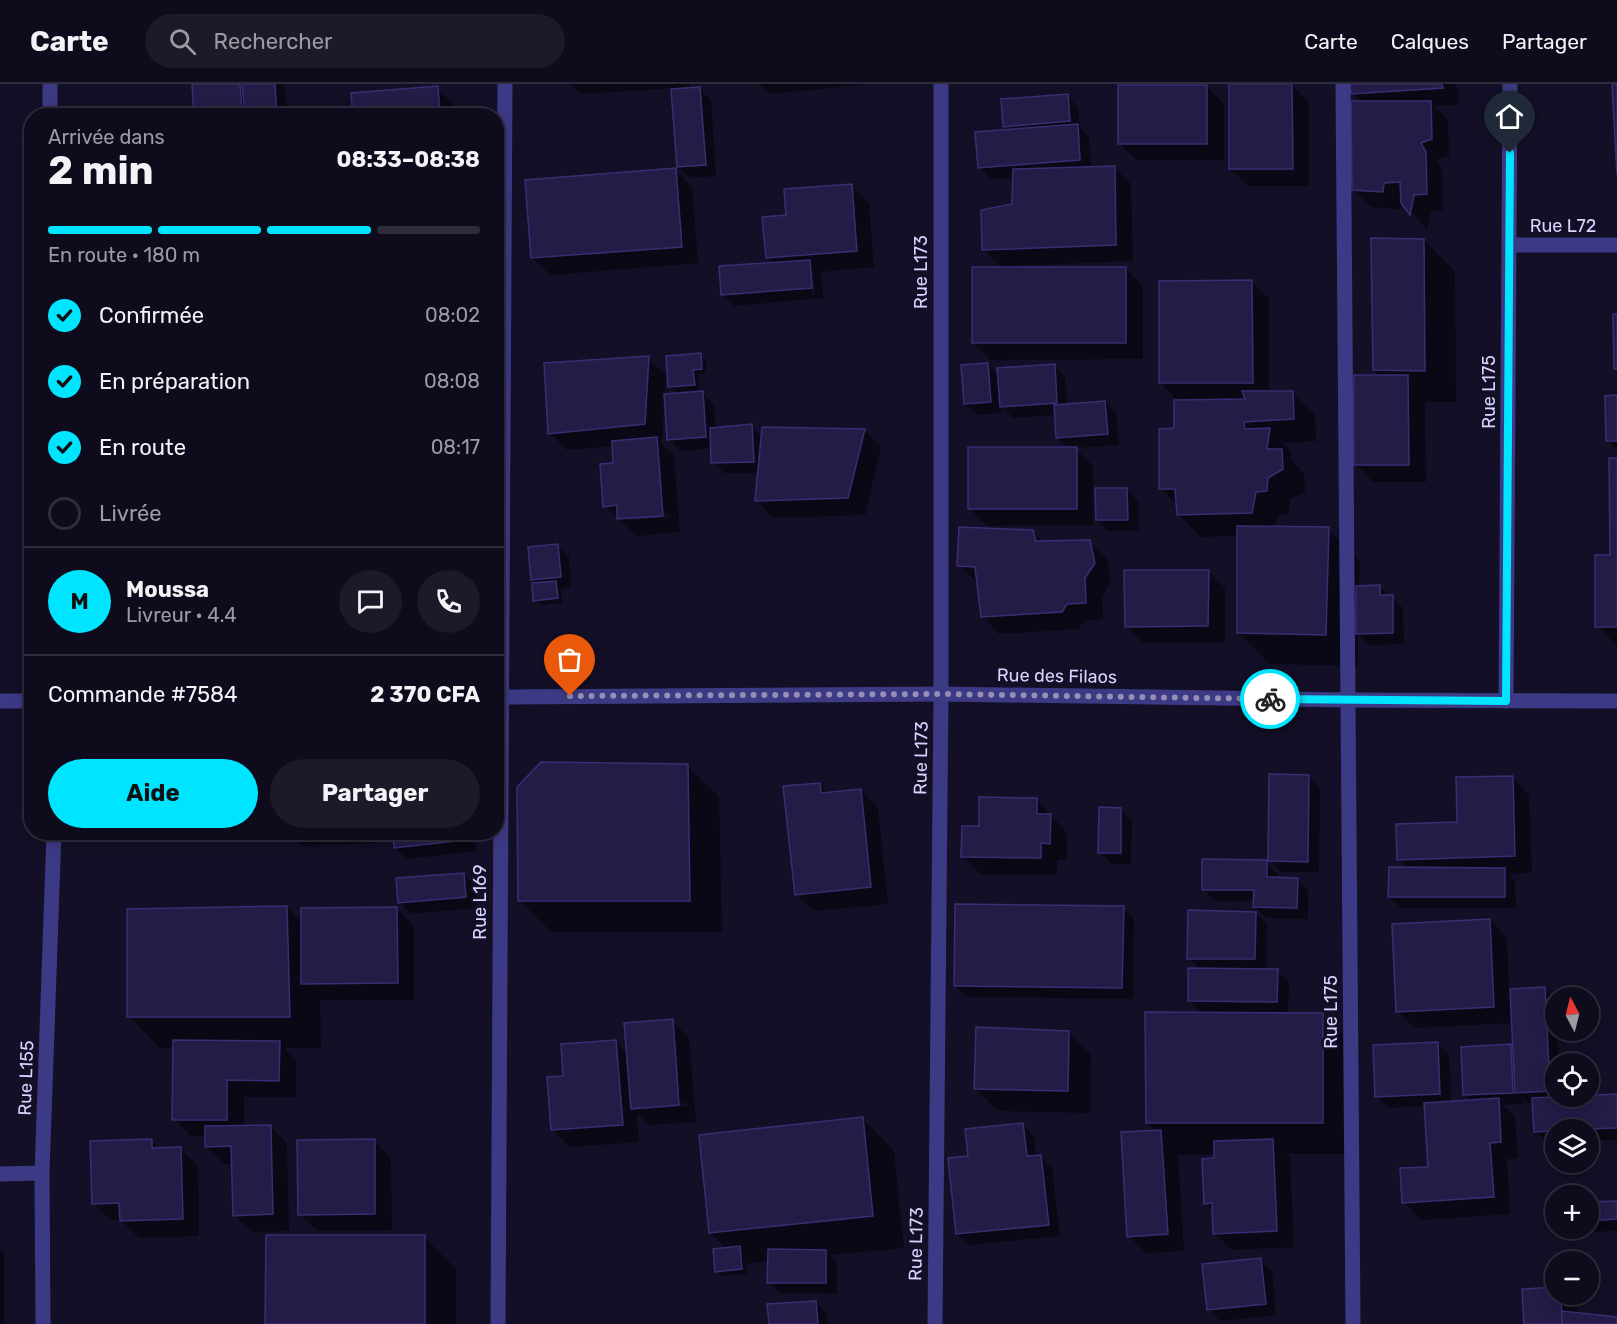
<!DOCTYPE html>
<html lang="fr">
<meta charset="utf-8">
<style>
body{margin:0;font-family:Rubik,sans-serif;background:#1c1929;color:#f1f3f6;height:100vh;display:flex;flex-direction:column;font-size:22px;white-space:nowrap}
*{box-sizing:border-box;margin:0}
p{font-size:20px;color:#9b9ba3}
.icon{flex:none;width:33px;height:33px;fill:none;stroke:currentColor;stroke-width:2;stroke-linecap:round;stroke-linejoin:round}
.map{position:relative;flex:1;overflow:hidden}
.side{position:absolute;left:24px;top:24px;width:480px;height:732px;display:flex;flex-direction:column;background:#0e0b1c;border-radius:24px;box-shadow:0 3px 15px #0003,0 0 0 2px #2e2b3b}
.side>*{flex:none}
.needle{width:39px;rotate:353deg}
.tools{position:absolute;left:1545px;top:903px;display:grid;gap:12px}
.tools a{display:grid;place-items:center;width:54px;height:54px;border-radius:50%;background:#0e0b1c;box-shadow:0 3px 15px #0003,0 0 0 2px #2e2b3b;font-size:30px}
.pin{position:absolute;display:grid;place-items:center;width:51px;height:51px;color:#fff;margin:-62px -26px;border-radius:50% 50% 50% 0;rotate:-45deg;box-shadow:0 0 6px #0007}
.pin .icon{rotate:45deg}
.courier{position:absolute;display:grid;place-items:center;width:60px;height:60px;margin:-30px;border:4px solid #00e5ff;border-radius:50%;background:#fff;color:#222;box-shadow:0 2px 8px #0007}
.summary em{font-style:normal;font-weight:700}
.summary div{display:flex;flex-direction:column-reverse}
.summary{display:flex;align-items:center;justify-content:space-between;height:102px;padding:0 24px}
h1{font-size:39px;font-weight:700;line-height:45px}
.bar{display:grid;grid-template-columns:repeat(4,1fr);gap:9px 6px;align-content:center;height:72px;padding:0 24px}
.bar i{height:8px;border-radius:4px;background:#2e2b3b}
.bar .active{background:#00e5ff}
.bar p{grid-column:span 4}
.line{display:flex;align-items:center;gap:15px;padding:0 24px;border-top:2px solid #2e2b3b}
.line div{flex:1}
.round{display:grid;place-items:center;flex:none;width:63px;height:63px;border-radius:32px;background:#1c1929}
ol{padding:0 24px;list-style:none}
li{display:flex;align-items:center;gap:18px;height:66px}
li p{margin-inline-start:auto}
li .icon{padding:6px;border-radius:50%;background:#00e5ff;color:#111;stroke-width:4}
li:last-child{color:#9b9ba3}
li i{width:33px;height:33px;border:3px solid #2e2b3b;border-radius:50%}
.primary-button{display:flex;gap:12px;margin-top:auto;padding:12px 24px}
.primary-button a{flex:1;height:69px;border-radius:36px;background:#00e5ff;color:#111;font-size:24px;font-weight:700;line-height:69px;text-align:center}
.primary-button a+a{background:#1c1929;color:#f1f3f6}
header{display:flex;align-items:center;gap:36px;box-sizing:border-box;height:84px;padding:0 30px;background:#0e0b1c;border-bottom:2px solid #2e2b3b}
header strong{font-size:28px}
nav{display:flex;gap:33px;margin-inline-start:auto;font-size:21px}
.search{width:420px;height:54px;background:#1c1929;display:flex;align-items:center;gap:15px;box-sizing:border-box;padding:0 21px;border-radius:33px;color:#9b9ba3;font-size:22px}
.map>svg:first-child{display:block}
</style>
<header>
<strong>Carte</strong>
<div class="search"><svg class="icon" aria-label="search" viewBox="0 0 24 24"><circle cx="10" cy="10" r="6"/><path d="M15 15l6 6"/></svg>Rechercher</div>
<nav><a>Carte</a><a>Calques</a><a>Partager</a></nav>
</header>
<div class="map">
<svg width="1617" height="1240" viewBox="0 0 1617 1240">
<rect width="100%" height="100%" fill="#130f26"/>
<g fill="#0007" fill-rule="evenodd">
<path d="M193 0H280L285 5 287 32H196Z"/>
<path d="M571 0H690V5H699L711 16 716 92 690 94 678 83 673 4 581 10Z"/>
<path d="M759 0H861V1L770 10Z"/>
<path d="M1138 0H1199V2H1206L1224 20V76H1137L1119 59 1140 2Z"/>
<path d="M1352 0H1454L1458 4 1459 21 1434 22 1448 36 1449 72 1437 76 1442 87 1443 127H1431L1427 146 1401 116 1400 125 1371 123 1353 105 1362 18 1352 9Z"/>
<path d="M1292 1 1309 18V102H1248L1231 85Z"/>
<path d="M437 4 454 21 455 32H354Z"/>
<path d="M1067 12 1078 23 1080 44 1089 53 1091 84 1114 83 1131 100 1133 177 1010 182V185L1125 184 1143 202V275L991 276 973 259 1003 185 983 165 1014 122V93L991 95 980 84 1009 46 1004 42Z"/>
<path d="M675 86 692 103 698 179 550 191 532 173Z"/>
<path d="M851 102 869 119 874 183 821 188 823 214 734 222 722 210 773 180 767 173 787 133ZM810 188H813L815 211H812Z"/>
<path d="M1424 156 1455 188 1456 318H1425L1426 398H1373L1356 381 1381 293 1374 286Z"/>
<path d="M1252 198 1269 215V309L1293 308 1315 331 1316 357 1282 359 1292 368 1291 376 1304 389 1305 408 1290 416 1289 429 1278 431 1275 444 1328 445 1360 476 1359 503H1379L1403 524 1404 560 1369 561 1358 550V582L1270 580 1239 549V452L1201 453 1178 430V421L1160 404 1176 345 1179 318 1160 299Z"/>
<path d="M700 271 706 276V290H698L699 306 675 308 670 302Z"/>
<path d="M648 274 666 291 664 311 702 309 714 320 716 345 751 342 762 353 864 346 881 363 865 431 773 434 756 416 759 389H724L713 378 712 364 680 367 669 355 666 319H664L662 357H659L674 372 680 448 636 452 605 422 615 381 613 362 567 366 550 349ZM670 430 671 433 629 436 626 433Z"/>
<path d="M988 280 999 292 1054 281 1065 293 1067 322 1105 318 1116 330 1119 361 1075 364 1093 382V441L987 442 969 424 1069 365 1058 353 1056 331 1013 334 1001 322 1002 329 977 331 965 320Z"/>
<path d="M1617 313V366L1608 357Z"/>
<path d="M1617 376V562L1597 542 1611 472Z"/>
<path d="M1127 405 1138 417 1139 446 1108 447 1097 435Z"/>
<path d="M1032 447 1043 458H1089L1107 475 1111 497 1102 512 1103 535 1084 537 1079 545 999 550 982 532 978 499 959 482Z"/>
<path d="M558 462 569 473 571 504 561 505 562 519 540 521 535 516 537 500 532 495Z"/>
<path d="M1208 487 1225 504V559H1143L1126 542Z"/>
<path d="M687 682 719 713 722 848H551L519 816Z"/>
<path d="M1309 692 1320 704 1319 788H1281L1270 776Z"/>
<path d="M1512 693 1529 711 1532 789 1509 790 1515 797 1516 824H1401L1390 813 1408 785 1398 775 1459 739Z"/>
<path d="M819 700 828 710 861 706 878 724 888 820 813 827 796 810Z"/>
<path d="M1037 716 1067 749V776H1057V791L980 790 963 772 980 744Z"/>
<path d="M1120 725 1132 737 1131 780H1111L1100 768Z"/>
<path d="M287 748H378V759L301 762Z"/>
<path d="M394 748H474L476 767 407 775 396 764Z"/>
<path d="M1266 778 1277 789V795H1297L1308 807V835L1266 834 1255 823V817H1215L1204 805Z"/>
<path d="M464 790 475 802 477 824 411 830 399 818Z"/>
<path d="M287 823 302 839 397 825 414 842V916H320L321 964H284L296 976V1013H244V1043L270 1042 287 1060 289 1147 252 1148 235 1131 233 1080H224L207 1063 206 1052H191L174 1035 175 964H160L129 932Z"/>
<path d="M1123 824 1134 835 1133 915 967 913 955 902Z"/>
<path d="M1255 829 1267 840 1266 887H1277L1289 898 1288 930H1322L1354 962V1070H1286L1290 1073 1294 1163 1232 1166 1214 1149V1127L1206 1119 1216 1070 1178 1071 1184 1167 1146 1169 1129 1152 1156 1048 1147 1039 1203 930 1189 916 1201 886 1189 874Z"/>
<path d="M1490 836 1507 854 1509 907 1544 905 1556 916V946H1557L1559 980H1556V1012H1561V1014L1617 1011V1056L1588 1057V1046H1556V1059H1547L1536 1048 1534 1019 1528 1020 1523 1015 1524 1020 1503 1021 1515 1033 1518 1074 1507 1075 1510 1130 1421 1136 1404 1118 1430 1084 1426 1022 1388 1024 1376 1012 1437 959 1449 971 1451 1018 1471 1017 1464 1010 1510 962 1514 966 1513 939 1415 944 1397 927Z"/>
<path d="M672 937 689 954 696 1038 650 1041 637 1029 639 1058 570 1063 553 1046 565 994 616 958 628 971ZM687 1019V1022L646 1025V1022Z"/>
<path d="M1069 948 1091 971 1090 1029 998 1027 975 1004Z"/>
<path d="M863 1035 894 1067 904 1164 829 1171 837 1179V1210L780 1209 769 1198V1177L746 1180 747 1190 722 1192 717 1187 726 1165 710 1148Z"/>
<path d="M1022 1041 1034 1052 1036 1073H1041L1052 1084 1060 1152 969 1161 957 1149 970 1073Z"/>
<path d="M151 1057 159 1065H180L198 1082 199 1152 139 1154 121 1136H111L93 1119Z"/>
<path d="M374 1057 391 1074 392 1146 317 1147 300 1130Z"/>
<path d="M1617 1118V1147L1580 1148 1576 1144H1588V1120Z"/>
<path d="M424 1153 456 1185V1240H267Z"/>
<path d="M0 1164 4 1168V1240H0Z"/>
<path d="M1260 1176 1272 1187 1276 1231 1220 1237 1208 1225Z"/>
<path d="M1556 1210H1566L1578 1222V1230L1617 1235V1240H1525Z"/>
<path d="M816 1218 827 1230 828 1240H770Z"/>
</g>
<g fill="#241b47" stroke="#3b2d73" stroke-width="1.5">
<path d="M192 0H240L242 30 194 32Z"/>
<path d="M242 0H275L277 32H245Z"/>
<path d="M1229 0H1292L1293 85H1229Z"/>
<path d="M1350 0H1442L1443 4 1351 10Z"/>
<path d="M1612 0H1617V91Z"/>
<rect x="1118" y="1" width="89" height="59"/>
<path d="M438 2 440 32H353L351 9Z"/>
<path d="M700 3 706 81 677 83 671 5Z"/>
<path d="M1068 10 1070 37 1003 43 1001 15Z"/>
<path d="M1351 17H1431L1432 55 1421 59 1426 68 1427 110 1414 111 1410 131 1401 119 1400 98 1384 99 1383 108 1352 106Z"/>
<path d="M1078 40 1080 76 978 84 975 48Z"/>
<path d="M1115 82 1116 161 982 166 981 126 1012 120 1013 85Z"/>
<path d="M676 84 682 163 531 174 525 96Z"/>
<path d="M852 100 857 167 766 174 762 133 786 131 784 105Z"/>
<path d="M1371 154 1424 155 1425 287 1373 286Z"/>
<path d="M810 176 812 204 721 211 719 182Z"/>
<rect x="972" y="183" width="154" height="76"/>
<path d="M1252 196 1253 299H1159V197Z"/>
<path d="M1613 230H1617V285H1614Z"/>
<path d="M701 269 702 285 693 286 695 301 668 303 666 272Z"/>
<path d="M649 272 645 340 548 350 544 279Z"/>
<path d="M988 279 991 318 964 320 961 281Z"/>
<path d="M1055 280 1057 319 1000 323 997 284Z"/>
<path d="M1354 291H1408L1409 381H1354Z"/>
<path d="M703 307 706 353 667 356 664 310Z"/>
<path d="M1242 307H1293L1294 335 1244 338 1245 345 1270 344 1267 365H1282L1283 385 1268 394 1267 407 1256 408 1252 429 1177 431 1175 405H1159V345L1174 344V316L1245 315Z"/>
<path d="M1617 311V357H1606L1605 312Z"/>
<path d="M1105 317 1108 350 1056 354 1054 321Z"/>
<path d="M752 340 754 378 711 379 710 344Z"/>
<path d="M762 343 865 345 848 414 755 417Z"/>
<path d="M657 353 663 432 617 435V421L603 423 600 380 613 379 612 357Z"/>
<rect x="968" y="363" width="109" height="62"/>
<path d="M1609 374H1617V543H1595V471H1610Z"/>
<path d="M1095 404H1127L1128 436H1096Z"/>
<path d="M1237 442 1329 443 1326 551 1237 549Z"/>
<path d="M959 443 1033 446 1036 457 1090 456 1095 479 1085 494 1086 519 1067 520 1062 528 981 533 975 483 957 482Z"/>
<path d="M558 460 561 493 531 496 528 463Z"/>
<path d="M1124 486H1209L1208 542 1125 543Z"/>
<path d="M556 497 558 514 533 517 532 499Z"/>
<path d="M1380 501V511H1393V549L1356 550V502Z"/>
<path d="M541 678 688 680 690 817H518L517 703Z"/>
<path d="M1269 690 1309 691 1308 778 1268 777Z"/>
<path d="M1513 692 1515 772 1397 776 1396 740 1457 738 1456 693Z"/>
<path d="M820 699 821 709 861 705 871 803 795 811 783 702Z"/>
<path d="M979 713 1037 714V730H1051L1050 760 1041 759V774L961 773 962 742H979Z"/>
<path d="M1099 723 1121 724V769H1098Z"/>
<path d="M393 748H464L465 756 394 764Z"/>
<path d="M1202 775 1267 776V793L1298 794 1297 824 1253 823 1254 806H1202Z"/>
<path d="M1389 783 1505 784V813H1388Z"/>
<path d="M464 789 466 813 398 819 396 794Z"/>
<path d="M955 820 1124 822 1122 904 954 902Z"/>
<path d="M287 822 290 933H127V825Z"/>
<path d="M397 823 398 899 301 900V824Z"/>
<path d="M1188 826 1256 828 1255 875H1187Z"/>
<path d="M1490 835 1494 923 1396 928 1392 840Z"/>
<path d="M1188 884 1278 885 1277 918 1188 917Z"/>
<path d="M1545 903 1550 1007 1515 1009 1510 905Z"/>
<path d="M1145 928 1323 929V1039H1146Z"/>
<path d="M673 935 679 1021 631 1025 624 939Z"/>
<path d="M976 943 1069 947 1068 1007 974 1005Z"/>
<path d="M173 956 280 957 279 997 227 996V1036H172Z"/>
<path d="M616 956 623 1041 551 1046 547 993 563 992 561 960Z"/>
<path d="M1438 958 1440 1010 1375 1013 1373 961Z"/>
<path d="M1511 960 1513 1009 1463 1011 1461 963Z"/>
<path d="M1617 1010V1044L1556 1046V1047L1534 1048 1532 1014Z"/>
<path d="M1499 1014 1501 1058 1490 1059 1494 1113 1402 1119 1400 1084 1428 1083 1424 1019Z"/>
<path d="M863 1033 873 1132 709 1149 699 1051Z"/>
<path d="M1023 1039 1027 1072 1041 1071 1049 1141 956 1150 948 1074 968 1072 965 1045Z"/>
<path d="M271 1041 273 1130 233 1132 231 1062 205 1063V1042Z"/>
<path d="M1161 1046 1168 1150 1127 1153 1121 1048Z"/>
<path d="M152 1055V1064L181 1063 183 1135 120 1137 119 1119 92 1120 90 1057Z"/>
<path d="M375 1055V1130L298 1131 297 1056Z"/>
<path d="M1273 1055 1277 1147 1213 1150 1212 1119 1204 1120 1202 1075 1214 1074V1057Z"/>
<path d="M1617 1117V1135L1588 1137V1118Z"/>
<path d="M266 1151H425V1240H265Z"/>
<path d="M740 1162 742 1185 715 1188 713 1165Z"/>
<path d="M768 1165 826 1166V1199H767Z"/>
<path d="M1261 1174 1266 1220 1207 1226 1202 1180Z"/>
<path d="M1556 1203V1210H1561L1562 1240H1524L1522 1205Z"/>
<path d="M816 1217 818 1240H769L767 1220Z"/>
<path d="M1562 1227 1617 1233V1240H1562Z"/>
</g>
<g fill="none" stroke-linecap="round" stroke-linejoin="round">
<g stroke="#3d3a85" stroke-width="15">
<path d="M50 0V32"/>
<path d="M1343 0 1353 1240"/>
<path d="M1510 161H1617"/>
<path d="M496 613 941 610 1349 616 1617 617"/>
<path d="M0 617H32"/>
<path d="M1506 617 1510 0"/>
<path d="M0 1090 42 1089"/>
<path d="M43 1240 42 1089 54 748"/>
<path d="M498 1240 505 0"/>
<path d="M935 1240 941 610V0"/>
</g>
</g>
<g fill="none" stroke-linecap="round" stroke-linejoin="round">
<path stroke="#948fb3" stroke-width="6" stroke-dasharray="0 10.8" d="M570 612 941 610 1270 615"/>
<path stroke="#00e5ff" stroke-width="8" d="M1270 615 1506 617 1510 69"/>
</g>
<g text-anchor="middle" stroke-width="5" stroke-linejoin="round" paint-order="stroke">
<g font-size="18" fill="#d9d4ff" stroke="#130f26">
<text x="1563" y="148">Rue L72</text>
<text transform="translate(921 188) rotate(-90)" y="6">Rue L173</text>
<text transform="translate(1489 308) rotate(-90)" y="6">Rue L175</text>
<text transform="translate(1057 592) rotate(1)" y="6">Rue des Filaos</text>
<text transform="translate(921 674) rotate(-89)" y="6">Rue L173</text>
<text transform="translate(480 818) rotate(-90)" y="6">Rue L169</text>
<text transform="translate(1331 928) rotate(-90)" y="6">Rue L175</text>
<text transform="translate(26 994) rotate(-88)" y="6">Rue L155</text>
<text transform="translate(916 1160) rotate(-89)" y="6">Rue L173</text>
</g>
</g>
</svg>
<div class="tools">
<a><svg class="needle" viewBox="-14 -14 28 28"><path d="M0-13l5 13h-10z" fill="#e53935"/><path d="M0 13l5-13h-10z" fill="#9b9ba3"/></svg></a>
<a><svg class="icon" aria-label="locate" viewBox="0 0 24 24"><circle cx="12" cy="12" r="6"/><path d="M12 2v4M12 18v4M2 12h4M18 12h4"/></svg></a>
<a><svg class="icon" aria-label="layers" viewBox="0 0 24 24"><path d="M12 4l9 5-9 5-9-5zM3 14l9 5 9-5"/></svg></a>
<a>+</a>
<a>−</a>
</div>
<div class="pin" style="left:570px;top:612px;background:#ea580c"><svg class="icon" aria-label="bag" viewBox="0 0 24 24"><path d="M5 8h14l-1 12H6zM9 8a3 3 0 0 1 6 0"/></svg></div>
<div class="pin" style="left:1510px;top:69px;background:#1f2937"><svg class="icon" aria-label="home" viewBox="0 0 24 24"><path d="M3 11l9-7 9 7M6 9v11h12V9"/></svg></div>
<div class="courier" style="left:1270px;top:615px"><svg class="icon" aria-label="bike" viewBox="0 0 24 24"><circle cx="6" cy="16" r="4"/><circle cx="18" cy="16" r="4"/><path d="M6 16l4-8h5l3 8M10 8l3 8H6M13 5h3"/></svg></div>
<section class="side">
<div class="summary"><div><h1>2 min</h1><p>Arrivée dans</p></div><em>08:33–08:38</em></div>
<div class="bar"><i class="active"></i><i class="active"></i><i class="active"></i><i></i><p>En route · 180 m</p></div>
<ol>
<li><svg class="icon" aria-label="check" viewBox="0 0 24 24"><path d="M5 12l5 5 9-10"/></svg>Confirmée<p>08:02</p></li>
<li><svg class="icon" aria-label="check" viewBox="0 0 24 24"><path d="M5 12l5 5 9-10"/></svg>En préparation<p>08:08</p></li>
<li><svg class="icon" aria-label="check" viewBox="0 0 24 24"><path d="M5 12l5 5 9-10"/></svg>En route<p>08:17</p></li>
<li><i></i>Livrée</li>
</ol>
<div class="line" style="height:108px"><b class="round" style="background:#00e5ff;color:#111">M</b><div><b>Moussa</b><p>Livreur · 4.4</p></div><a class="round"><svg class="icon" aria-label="chat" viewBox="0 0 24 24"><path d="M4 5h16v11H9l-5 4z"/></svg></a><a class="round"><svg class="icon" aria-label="phone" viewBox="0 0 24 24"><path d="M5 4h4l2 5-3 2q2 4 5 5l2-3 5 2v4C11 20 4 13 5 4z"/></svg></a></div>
<div class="line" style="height:78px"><div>Commande #7584</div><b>2 370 CFA</b></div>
<div class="primary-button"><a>Aide</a><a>Partager</a></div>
</section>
</div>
